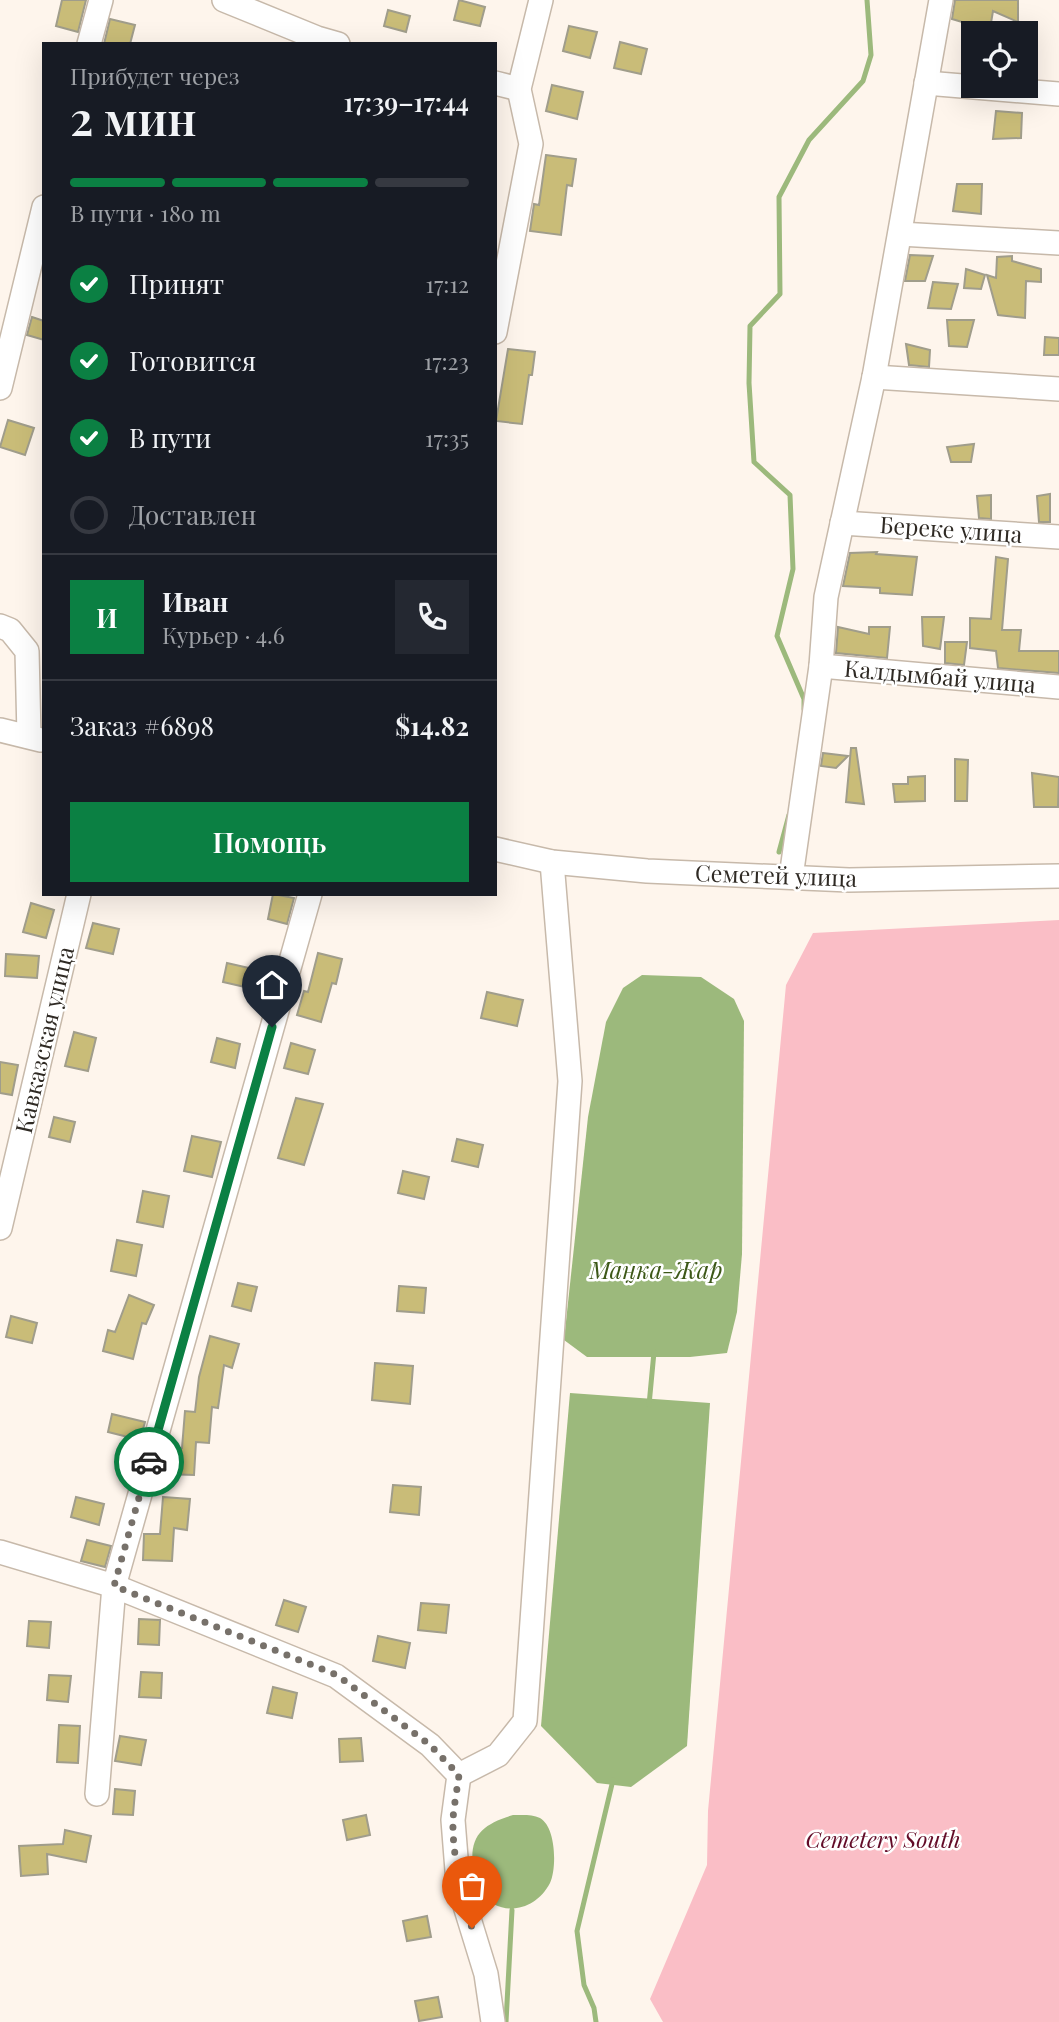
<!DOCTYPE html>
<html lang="ru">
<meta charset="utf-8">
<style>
body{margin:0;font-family:"Playfair Display",serif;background:#242831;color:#f1f3f6;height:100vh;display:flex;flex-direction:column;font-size:26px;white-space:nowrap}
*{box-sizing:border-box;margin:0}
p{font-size:23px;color:#9ea1a6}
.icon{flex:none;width:38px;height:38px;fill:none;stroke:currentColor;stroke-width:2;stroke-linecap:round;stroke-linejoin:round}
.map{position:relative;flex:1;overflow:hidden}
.side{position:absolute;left:42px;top:42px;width:455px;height:854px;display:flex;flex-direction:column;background:#171b24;border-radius:0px;box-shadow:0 7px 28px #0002}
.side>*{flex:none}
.buttons{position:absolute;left:961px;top:21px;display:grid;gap:14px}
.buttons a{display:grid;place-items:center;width:77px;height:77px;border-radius:0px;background:#171b24;box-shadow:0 7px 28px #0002;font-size:35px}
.pin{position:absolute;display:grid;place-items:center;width:60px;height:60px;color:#fff;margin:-72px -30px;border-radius:50% 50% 50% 0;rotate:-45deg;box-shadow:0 0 7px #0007}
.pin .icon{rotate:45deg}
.courier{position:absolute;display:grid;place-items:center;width:70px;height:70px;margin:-35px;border:5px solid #0b8043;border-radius:50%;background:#fff;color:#222;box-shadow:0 2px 9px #0007}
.head em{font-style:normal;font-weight:600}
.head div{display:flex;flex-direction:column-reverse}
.head{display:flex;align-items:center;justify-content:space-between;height:119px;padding:0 28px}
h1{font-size:46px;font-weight:600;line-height:52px}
.bar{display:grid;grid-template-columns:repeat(4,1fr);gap:10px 7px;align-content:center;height:84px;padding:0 28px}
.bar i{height:9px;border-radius:5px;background:#363941}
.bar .selected{background:#0b8043}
.bar p{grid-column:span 4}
.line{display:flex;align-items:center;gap:18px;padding:0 28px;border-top:2px solid #363941}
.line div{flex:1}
.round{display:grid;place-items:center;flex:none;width:74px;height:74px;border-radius:0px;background:#242831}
ol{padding:0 28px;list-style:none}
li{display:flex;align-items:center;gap:21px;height:77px}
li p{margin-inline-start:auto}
li .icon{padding:7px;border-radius:50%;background:#0b8043;color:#fff;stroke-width:4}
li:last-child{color:#9ea1a6}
li i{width:38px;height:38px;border:4px solid #363941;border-radius:50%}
.cta{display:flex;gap:14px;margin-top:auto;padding:14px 28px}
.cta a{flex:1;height:80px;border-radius:0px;background:#0b8043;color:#fff;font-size:28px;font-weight:600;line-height:80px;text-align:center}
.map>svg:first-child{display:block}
</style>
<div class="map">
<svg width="1059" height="2022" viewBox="0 0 1059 2022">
<rect width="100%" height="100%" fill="#fef5ec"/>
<path fill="#fabec6" d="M1059 920V2022H663L650 1999 707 1865 708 1811 786 985 813 933Z"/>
<g fill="#9cb97c">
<path d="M642 975 701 977 734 999 744 1021 742 1254 737 1312 727 1353 690 1357H587L564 1340 588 1117 606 1022 623 988Z"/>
<path d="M570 1393 710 1403 687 1746 631 1787 597 1783 541 1726Z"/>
<path d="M513 1815C522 1815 532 1814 540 1818 556 1827 557 1868 550 1883 535 1912 499 1918 480 1892 474 1885 474 1876 473 1867 469 1834 484 1824 513 1815Z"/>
</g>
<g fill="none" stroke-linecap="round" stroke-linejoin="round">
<g stroke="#9cb97c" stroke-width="5">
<path d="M804 709V699L777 636 793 569 790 495 754 462 749 383 750 326 780 294 779 197 809 140 863 81 871 55 867 0"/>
<path d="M779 852 789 815"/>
<path d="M649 1405 654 1352"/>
<path d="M506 2022 512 1910"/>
<path d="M596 2022 594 2008 584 1985 577 1931 613 1780"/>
</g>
</g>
<g fill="#c9bc78" stroke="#a09d8b" stroke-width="2">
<path d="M62 0H86L78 32 56 26Z"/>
<path d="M459 0 485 7 480 26 454 20Z"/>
<path d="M955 0H1018V22L993 11 991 23 962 22 952 19Z"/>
<path d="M388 10 410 16 406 32 384 26Z"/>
<path d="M110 19 135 25 130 44H104Z"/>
<path d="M569 26 597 32 590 58 563 51Z"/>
<path d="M620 42 647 49 641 74 614 68Z"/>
<path d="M552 85 583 92 577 119 546 111Z"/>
<path d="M996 111 1022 113 1021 138 993 139Z"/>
<path d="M546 155 576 159 572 186 567 185 561 235 530 231 534 204 539 205Z"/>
<path d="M957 184H982L981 214 953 211Z"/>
<path d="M910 255 933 256 925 281H905Z"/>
<path d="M1012 256V261L1041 269V282L1026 281 1025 318 998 315 987 275 996 278 997 257Z"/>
<path d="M966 269 985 275 981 289 964 288Z"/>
<path d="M933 282 958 284 951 309 928 308Z"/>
<path d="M32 317 44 321V340L27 335Z"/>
<path d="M947 320H974L967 347 949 346Z"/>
<path d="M1045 337 1059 338V355H1044Z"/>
<path d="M906 344 930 350 929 367 909 365Z"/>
<path d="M508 349 535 352 532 375H529L522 424 496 421Z"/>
<path d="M8 420 34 428 25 455 0 447Z"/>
<path d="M974 444 971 462H951L947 447Z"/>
<path d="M1050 494V522H1039L1037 496Z"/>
<path d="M991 495V519L979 518 977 496Z"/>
<path d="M877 552 876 554 917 557 912 595 880 593V588L843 586 850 553Z"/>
<path d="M996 557 1008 559 1002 630H1021L1019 651H1059V673L998 668 996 651 970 648V618L991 619Z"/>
<path d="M922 617H944L940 649 923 646Z"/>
<path d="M838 627 869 634V627H890L887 658 836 653Z"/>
<path d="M945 642H967L964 665 945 663Z"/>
<path d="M851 748H856L864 804 846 802Z"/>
<path d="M823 753 848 756 836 768 821 766Z"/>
<path d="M955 759 968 760 967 801H955Z"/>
<path d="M1032 773 1059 777 1058 807H1034Z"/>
<path d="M925 776V801L895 802 893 784H908V777Z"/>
<path d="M273 894 294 898 287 924 268 919Z"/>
<path d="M31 903 54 910 46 938 23 932Z"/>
<path d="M93 923 119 929 113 954 86 948Z"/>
<path d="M318 953 342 959 336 984 332 983 321 1022 297 1015 304 991 308 992Z"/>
<path d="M6 954 39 956 37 978 5 976Z"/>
<path d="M227 963 249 968 245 987 223 982Z"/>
<path d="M487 992 523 1000 517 1026 481 1018Z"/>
<path d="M74 1032 96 1038 88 1071 65 1066Z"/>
<path d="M217 1038 240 1044 235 1068 211 1062Z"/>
<path d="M291 1043 315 1050 308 1074 284 1068Z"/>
<path d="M0 1062 18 1065 12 1095 0 1093Z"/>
<path d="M296 1098 323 1104 304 1165 278 1158Z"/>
<path d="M54 1117 75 1122 70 1142 49 1137Z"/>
<path d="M192 1136 221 1142 212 1177 184 1171Z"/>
<path d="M457 1139 483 1145 478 1167 452 1161Z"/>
<path d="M403 1171 429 1177 424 1199 398 1193Z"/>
<path d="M143 1191 169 1196 163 1227 137 1222Z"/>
<path d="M117 1240 142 1245 136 1276 111 1271Z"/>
<path d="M238 1283 257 1287 251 1311 232 1306Z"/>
<path d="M399 1286 426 1288 424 1313 397 1311Z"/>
<path d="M129 1295 154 1305 146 1324 142 1323 133 1359 103 1351 108 1330 115 1332Z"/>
<path d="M11 1316 37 1323 32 1343 6 1337Z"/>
<path d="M210 1336 239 1344 232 1368 224 1365 218 1408 212 1407 209 1443 196 1442 194 1475 165 1474 168 1448H182L185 1411 195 1412 199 1377Z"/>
<path d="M375 1363 413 1366 410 1404 372 1400Z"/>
<path d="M112 1414 145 1422 140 1440 108 1432Z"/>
<path d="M393 1485 421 1487 419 1515 390 1512Z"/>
<path d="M76 1497 104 1504 99 1525 71 1517Z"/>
<path d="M163 1497 190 1499 187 1530 174 1528 172 1561 143 1560 144 1534H160Z"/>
<path d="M87 1540 111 1546 105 1567 81 1561Z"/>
<path d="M284 1600 306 1607 298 1632 276 1625Z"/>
<path d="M421 1603 449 1605 446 1633 418 1630Z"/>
<path d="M139 1619 160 1620 159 1645 138 1644Z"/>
<path d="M29 1621 51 1622 49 1648 27 1646Z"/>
<path d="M378 1636 410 1643 405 1668 373 1661Z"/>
<path d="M141 1672 162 1673 161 1698 139 1697Z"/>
<path d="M49 1675 71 1676 68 1702 47 1700Z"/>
<path d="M273 1687 297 1693 292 1718 267 1713Z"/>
<path d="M59 1725 80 1726 78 1763 57 1762Z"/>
<path d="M120 1736 146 1740 141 1765 115 1761Z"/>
<path d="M361 1738 363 1761 340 1762 339 1739Z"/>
<path d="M115 1789 135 1791 133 1815 113 1814Z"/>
<path d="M366 1815 370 1835 347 1840 343 1820Z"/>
<path d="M65 1830 91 1836 86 1862 47 1854 48 1874 21 1876 19 1846 63 1844Z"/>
<path d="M427 1916 431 1937 407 1941 403 1921Z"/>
<path d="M438 1997 442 2017 419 2021 415 2001Z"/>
</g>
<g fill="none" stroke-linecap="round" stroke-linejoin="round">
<g stroke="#c7b9aa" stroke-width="26">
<g id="minor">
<path d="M224 0 317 38 338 44"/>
<path d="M89 44 101 0"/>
<path d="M495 83 519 89"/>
<path d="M926 83 1059 94"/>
<path d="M900 234 1059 243"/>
<path d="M495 332 531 144 519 89 541 0"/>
<path d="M874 377 1059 389"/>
<path d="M0 388 44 207"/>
<path d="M842 523 1059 537"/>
<path d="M0 626 10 630 27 651 29 736"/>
<path d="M821 666 1059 687"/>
<path d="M0 730 41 740"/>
<path d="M495 849 552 862 647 871 849 880 1059 876"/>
<path d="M791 877 821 666 826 597 874 377 941 0"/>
<path d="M0 1228 79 894"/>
<path d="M0 1552 114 1586 336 1676 430 1745 459 1775 453 1820 458 1883 486 1974 493 2022"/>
<path d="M459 1775 498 1755 525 1721 570 1081 552 862"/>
<path d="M97 1794 114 1586 310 894"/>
</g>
</g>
<use href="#minor" stroke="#fff" stroke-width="23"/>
</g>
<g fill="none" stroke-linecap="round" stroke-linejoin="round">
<path stroke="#77716a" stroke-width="7" stroke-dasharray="0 12.6" d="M149 1462 114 1586 337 1675 430 1745 459 1775C457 1790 454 1805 453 1819 452 1857 462 1893 472 1928"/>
<path stroke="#0b8043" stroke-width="9" d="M149 1462 272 1027"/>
</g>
<g text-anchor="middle" stroke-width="5" stroke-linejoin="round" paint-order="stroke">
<g font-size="23" fill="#2f2a24" stroke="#fff">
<text transform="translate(951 530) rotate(4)" y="8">Береке улица</text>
<text transform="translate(940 677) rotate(5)" y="8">Калдымбай улица</text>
<text transform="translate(776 876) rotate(2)" y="8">Семетей улица</text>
<text transform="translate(45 1040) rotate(-77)" y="8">Кавказская улица</text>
</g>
<g font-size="23" font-style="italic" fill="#620b27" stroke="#fff">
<text x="883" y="1848">Cemetery South</text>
</g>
<g font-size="24" font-style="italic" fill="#3d5818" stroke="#fff">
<text x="656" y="1279">Маңка-Жар</text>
</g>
</g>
</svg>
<div class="buttons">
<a><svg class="icon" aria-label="locate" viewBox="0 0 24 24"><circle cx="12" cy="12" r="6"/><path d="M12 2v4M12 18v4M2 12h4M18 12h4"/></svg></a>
</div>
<div class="pin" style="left:472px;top:1928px;background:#ea580c"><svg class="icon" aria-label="bag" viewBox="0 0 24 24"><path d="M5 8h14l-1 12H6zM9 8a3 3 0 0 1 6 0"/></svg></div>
<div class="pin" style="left:272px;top:1027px;background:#1f2937"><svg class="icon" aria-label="home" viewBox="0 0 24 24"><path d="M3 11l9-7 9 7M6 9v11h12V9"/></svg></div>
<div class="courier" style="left:149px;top:1462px"><svg class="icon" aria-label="car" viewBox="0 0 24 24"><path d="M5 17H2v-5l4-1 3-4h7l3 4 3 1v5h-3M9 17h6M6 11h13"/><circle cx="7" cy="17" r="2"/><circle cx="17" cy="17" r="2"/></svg></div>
<section class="side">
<div class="head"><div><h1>2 мин</h1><p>Прибудет через</p></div><em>17:39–17:44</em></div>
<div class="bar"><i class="selected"></i><i class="selected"></i><i class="selected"></i><i></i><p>В пути · 180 m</p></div>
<ol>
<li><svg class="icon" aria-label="check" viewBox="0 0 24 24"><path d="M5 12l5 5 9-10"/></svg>Принят<p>17:12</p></li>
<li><svg class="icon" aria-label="check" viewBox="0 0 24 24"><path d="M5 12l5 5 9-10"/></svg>Готовится<p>17:23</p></li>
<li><svg class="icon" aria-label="check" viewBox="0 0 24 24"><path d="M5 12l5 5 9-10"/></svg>В пути<p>17:35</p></li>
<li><i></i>Доставлен</li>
</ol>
<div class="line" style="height:126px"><b class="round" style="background:#0b8043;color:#fff">И</b><div><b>Иван</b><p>Курьер · 4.6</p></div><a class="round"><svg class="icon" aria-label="phone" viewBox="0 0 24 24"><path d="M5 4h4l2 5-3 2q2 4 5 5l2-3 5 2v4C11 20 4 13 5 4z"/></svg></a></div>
<div class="line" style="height:91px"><div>Заказ #6898</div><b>$14.82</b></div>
<div class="cta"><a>Помощь</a></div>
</section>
</div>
